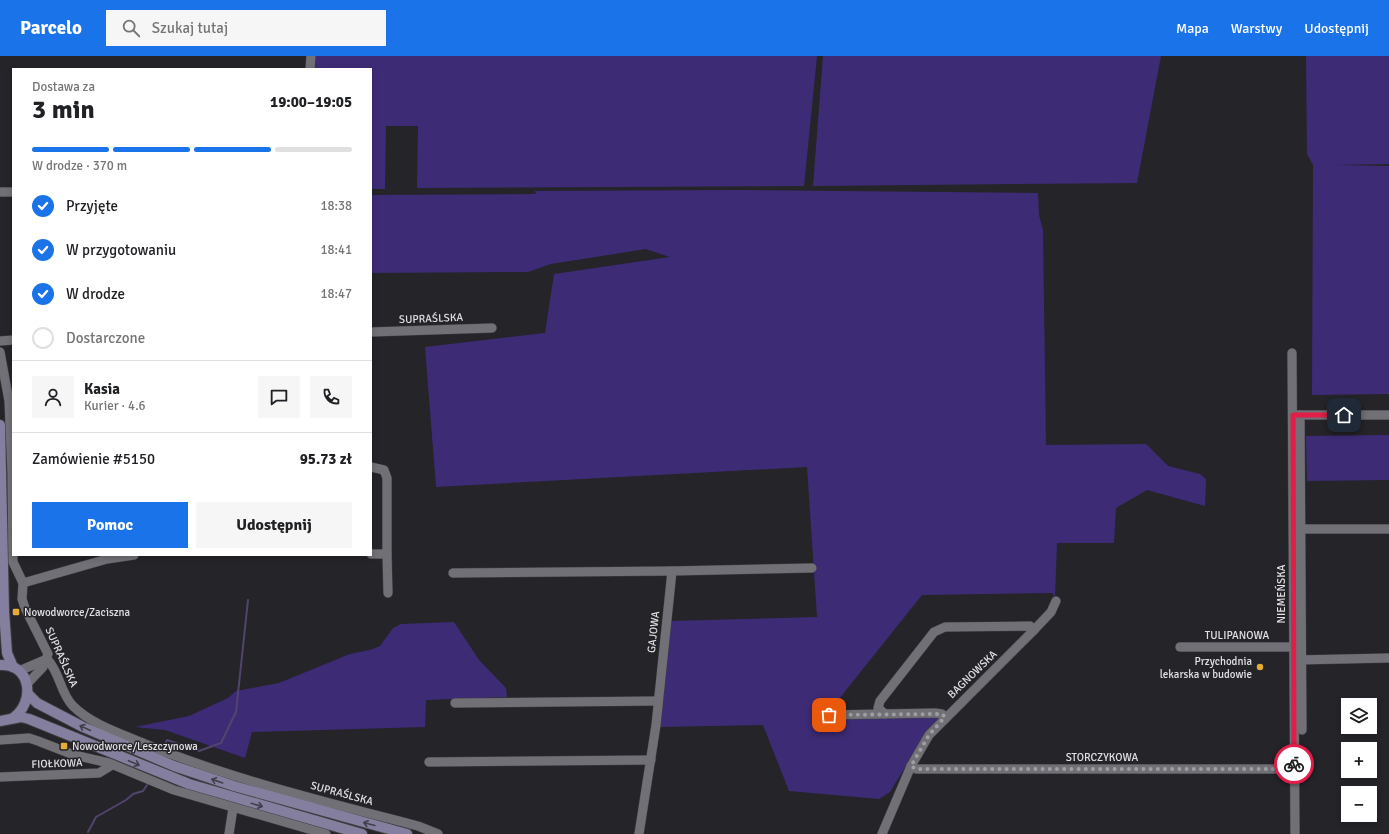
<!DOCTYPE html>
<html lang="pl">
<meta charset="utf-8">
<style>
body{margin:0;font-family:Signika,sans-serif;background:#f6f6f6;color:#202124;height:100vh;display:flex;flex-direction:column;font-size:15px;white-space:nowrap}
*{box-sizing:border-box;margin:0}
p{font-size:13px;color:#757577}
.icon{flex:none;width:22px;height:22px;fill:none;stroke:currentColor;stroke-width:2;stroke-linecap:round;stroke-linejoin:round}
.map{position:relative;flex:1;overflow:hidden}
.details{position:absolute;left:12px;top:12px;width:360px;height:488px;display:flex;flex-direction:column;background:#fff;border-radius:0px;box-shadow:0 2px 6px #0003}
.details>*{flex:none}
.controls{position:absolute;left:1341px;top:642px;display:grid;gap:8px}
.controls a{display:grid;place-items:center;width:36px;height:36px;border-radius:0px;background:#fff;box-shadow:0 2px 6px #0003;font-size:20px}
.pin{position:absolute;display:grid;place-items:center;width:34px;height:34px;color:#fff;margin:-17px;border-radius:8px;box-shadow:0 2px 6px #0006}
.courier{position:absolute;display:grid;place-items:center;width:40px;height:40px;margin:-20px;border:3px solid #e11d48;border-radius:50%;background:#fff;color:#222;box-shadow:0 1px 5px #0007}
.head em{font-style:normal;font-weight:700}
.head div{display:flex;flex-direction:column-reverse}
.head{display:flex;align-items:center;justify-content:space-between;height:68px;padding:0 20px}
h1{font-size:26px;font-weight:700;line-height:30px}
.bar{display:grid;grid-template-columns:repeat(4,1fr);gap:6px 4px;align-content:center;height:48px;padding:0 20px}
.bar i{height:5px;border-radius:3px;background:#e0e0e0}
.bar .active{background:#1a73e8}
.bar p{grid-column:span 4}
.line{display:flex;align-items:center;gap:10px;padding:0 20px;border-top:1px solid #e0e0e0}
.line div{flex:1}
.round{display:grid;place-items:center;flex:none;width:42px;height:42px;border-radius:0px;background:#f6f6f6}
ol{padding:0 20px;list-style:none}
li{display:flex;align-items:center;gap:12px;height:44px}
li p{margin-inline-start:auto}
li .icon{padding:4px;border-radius:50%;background:#1a73e8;color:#fff;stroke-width:4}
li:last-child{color:#757577}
li i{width:22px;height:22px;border:2px solid #e0e0e0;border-radius:50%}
.action{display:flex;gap:8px;margin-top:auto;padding:8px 20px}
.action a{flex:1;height:46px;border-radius:0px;background:#1a73e8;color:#fff;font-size:16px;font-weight:700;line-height:46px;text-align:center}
.action a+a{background:#f6f6f6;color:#202124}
header{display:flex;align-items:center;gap:24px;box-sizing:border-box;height:56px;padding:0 20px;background:#1a73e8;color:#fff}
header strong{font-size:19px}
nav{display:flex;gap:22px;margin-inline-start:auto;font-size:14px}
.search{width:280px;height:36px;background:#f6f6f6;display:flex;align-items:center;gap:10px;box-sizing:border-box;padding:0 14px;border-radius:0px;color:#757577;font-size:15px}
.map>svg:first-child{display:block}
</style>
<header>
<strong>Parcelo</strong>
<div class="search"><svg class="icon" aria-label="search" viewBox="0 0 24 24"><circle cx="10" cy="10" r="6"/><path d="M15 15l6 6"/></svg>Szukaj tutaj</div>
<nav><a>Mapa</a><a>Warstwy</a><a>Udostępnij</a></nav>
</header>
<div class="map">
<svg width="1389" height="778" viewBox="0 0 1389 778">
<rect width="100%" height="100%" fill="#242429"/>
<g fill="#3e2b76">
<path d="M314 0H817L804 130 417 132 418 70H386L385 133H371V13H314Z"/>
<path d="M823 0H1161L1137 127 813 130Z"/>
<path d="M1306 0H1389V108L1335 109 1389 110V338L1312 339 1313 109 1307 98Z"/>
<path d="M736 134 1038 137 1039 159 1043 174 1046 389 1146 388 1168 410 1200 418 1206 423 1205 450 1147 434 1116 452 1114 487H1057L1055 541 1052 537 922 539 823 663 942 660 926 677 890 736 879 743 789 735 763 669 659 671 670 565 817 561 807 411 436 431 425 291 545 277 554 218 670 201 646 193 551 208 528 216 371 217V139L536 138 535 135Z"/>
<path d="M1389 379V424L1307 425 1306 380Z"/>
<path d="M454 566 479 604 506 632 507 641 426 644 425 671 252 676 245 702 165 674 135 671 189 660 228 642 236 635 279 627 350 598 370 594 380 590 393 572 401 568Z"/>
</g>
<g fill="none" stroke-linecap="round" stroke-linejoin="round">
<g stroke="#53446e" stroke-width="2">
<path d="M166 686 167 684 170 685 199 695 221 687 236 656 248 544"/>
<path d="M88 776 96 761 126 744 133 738 143 735 147 729"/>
</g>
<g stroke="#404044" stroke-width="10">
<g id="minor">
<path d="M310 13 311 0"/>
<path d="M0 136H13"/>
<path d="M371 276 492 272"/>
<path d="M0 285 13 284"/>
<path d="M0 296 9 345 12 417 13 506 23 527 22 543 25 552 48 598 43 611 27 628"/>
<path d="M1292 297 1295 778"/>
<path d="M1294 359H1389"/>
<path d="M1300 359 1302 674"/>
<path d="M371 411 384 414 387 422V498H371"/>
<path d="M1294 473H1389"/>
<path d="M387 498 388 537"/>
<path d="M453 517 672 515"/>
<path d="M23 527 107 503 134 499"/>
<path d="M1180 591H1293"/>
<path d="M47 603C60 616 60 637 73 650 92 669 122 678 145 688 234 724 326 746 418 770L438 778"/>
<path d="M1297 604 1389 602"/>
<path d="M19 615 47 603"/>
<path d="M455 647 658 645"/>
<path d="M885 658 878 652 880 645 934 576 945 571 1030 570 1034 574"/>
<path d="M829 659 935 657 942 658 945 661"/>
<path d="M0 684 29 682 38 685 74 699 109 707 174 734 326 778"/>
<path d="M429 706 651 704"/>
<path d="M911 710 916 713H1294"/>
<path d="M0 721 99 717 112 709"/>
<path d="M229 778 233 752"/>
<path d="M639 778 656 669 672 515 812 512"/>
<path d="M882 778 911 710 929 679 1034 574 1051 556 1056 545"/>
</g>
</g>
<g stroke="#404044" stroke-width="12">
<g id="secondary">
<path d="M0 369 4 555 7 597 13 611"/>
<path d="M0 609C31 607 36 646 13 662"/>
<path d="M28 638 37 647 83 671 174 710 234 730 407 778"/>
<path d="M0 665 21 661 29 663 189 728 362 778"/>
</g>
</g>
<use href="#minor" stroke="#717076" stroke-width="9"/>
<use href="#secondary" stroke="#847f9e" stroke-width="10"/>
</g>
<defs><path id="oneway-shaft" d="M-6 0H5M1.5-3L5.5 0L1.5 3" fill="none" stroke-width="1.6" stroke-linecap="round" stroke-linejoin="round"/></defs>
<g stroke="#413f4c">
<use href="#oneway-shaft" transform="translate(85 672) rotate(-155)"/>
<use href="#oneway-shaft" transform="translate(134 707) rotate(23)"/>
<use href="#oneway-shaft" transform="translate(217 725) rotate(-161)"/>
<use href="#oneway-shaft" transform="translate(257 749) rotate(16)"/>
<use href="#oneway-shaft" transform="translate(369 768) rotate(-165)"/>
</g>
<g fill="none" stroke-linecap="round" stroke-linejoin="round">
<path stroke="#9f9fa3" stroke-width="4" stroke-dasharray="0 7.2" d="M829 659 942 658 945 661 929 679 911 710 916 713H1294V708"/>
<path stroke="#e11d48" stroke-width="5" d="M1294 708 1293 359H1344"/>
</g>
<g fill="#e7ac36" stroke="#242429" stroke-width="1.5">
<rect x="12" y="552" width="8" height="8" rx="2"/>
<circle cx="1260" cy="611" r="4"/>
<rect x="60" y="686" width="8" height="8" rx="2"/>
</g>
<g text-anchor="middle" stroke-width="3" stroke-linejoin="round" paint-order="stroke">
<g font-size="11" fill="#e1e1e4" stroke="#242429">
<text transform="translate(431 262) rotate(-2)" y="4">SUPRAŚLSKA</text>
<text transform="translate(1281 538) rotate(-90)" y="4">NIEMEŃSKA</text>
<text transform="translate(653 576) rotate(-84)" y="4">GAJOWA</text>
<text x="1237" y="583">TULIPANOWA</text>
<text transform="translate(62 601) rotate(66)" y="4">SUPRAŚLSKA</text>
<text transform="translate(972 618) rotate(-44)" y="4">BAGNOWSKA</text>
<text x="1102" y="705">STORCZYKOWA</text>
<text transform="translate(57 707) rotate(-2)" y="4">FIOŁKOWA</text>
<text transform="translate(342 737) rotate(15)" y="4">SUPRAŚLSKA</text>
</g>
<g font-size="11" fill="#e1e1e4" stroke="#242429" text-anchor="start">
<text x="24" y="560">Nowodworce/Zaciszna</text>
<text x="1252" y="609" text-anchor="end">Przychodnia<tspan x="1252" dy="13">lekarska w budowie</tspan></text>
<text x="72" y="694">Nowodworce/Leszczynowa</text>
</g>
</g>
</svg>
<div class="controls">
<a><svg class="icon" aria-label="layers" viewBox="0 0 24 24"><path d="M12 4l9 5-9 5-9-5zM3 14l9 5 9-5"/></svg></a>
<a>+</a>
<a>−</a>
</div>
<div class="pin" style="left:829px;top:659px;background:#ea580c"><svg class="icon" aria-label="bag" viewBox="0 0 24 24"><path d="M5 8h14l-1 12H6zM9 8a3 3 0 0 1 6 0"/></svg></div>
<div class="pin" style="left:1344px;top:359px;background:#1f2937"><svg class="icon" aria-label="home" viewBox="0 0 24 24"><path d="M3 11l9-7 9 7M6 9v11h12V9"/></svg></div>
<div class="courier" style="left:1294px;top:708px"><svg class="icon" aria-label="bike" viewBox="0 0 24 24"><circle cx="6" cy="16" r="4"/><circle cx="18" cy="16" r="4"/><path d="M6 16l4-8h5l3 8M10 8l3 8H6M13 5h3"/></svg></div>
<section class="details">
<div class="head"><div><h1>3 min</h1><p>Dostawa za</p></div><em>19:00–19:05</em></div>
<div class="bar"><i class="active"></i><i class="active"></i><i class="active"></i><i></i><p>W drodze · 370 m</p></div>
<ol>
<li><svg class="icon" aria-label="check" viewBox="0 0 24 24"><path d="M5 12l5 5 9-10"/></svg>Przyjęte<p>18:38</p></li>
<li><svg class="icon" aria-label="check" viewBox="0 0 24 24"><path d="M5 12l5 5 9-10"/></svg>W przygotowaniu<p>18:41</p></li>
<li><svg class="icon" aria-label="check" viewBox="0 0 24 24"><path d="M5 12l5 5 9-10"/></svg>W drodze<p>18:47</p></li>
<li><i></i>Dostarczone</li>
</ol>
<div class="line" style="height:72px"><a class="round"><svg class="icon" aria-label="person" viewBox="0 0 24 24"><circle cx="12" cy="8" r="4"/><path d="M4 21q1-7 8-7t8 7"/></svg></a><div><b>Kasia</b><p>Kurier · 4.6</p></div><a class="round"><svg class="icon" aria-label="chat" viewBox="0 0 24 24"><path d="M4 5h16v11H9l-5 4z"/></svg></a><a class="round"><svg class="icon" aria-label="phone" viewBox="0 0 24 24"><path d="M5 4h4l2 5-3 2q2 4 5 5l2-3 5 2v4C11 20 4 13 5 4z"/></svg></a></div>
<div class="line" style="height:52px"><div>Zamówienie #5150</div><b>95.73 zł</b></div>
<div class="action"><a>Pomoc</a><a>Udostępnij</a></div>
</section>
</div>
